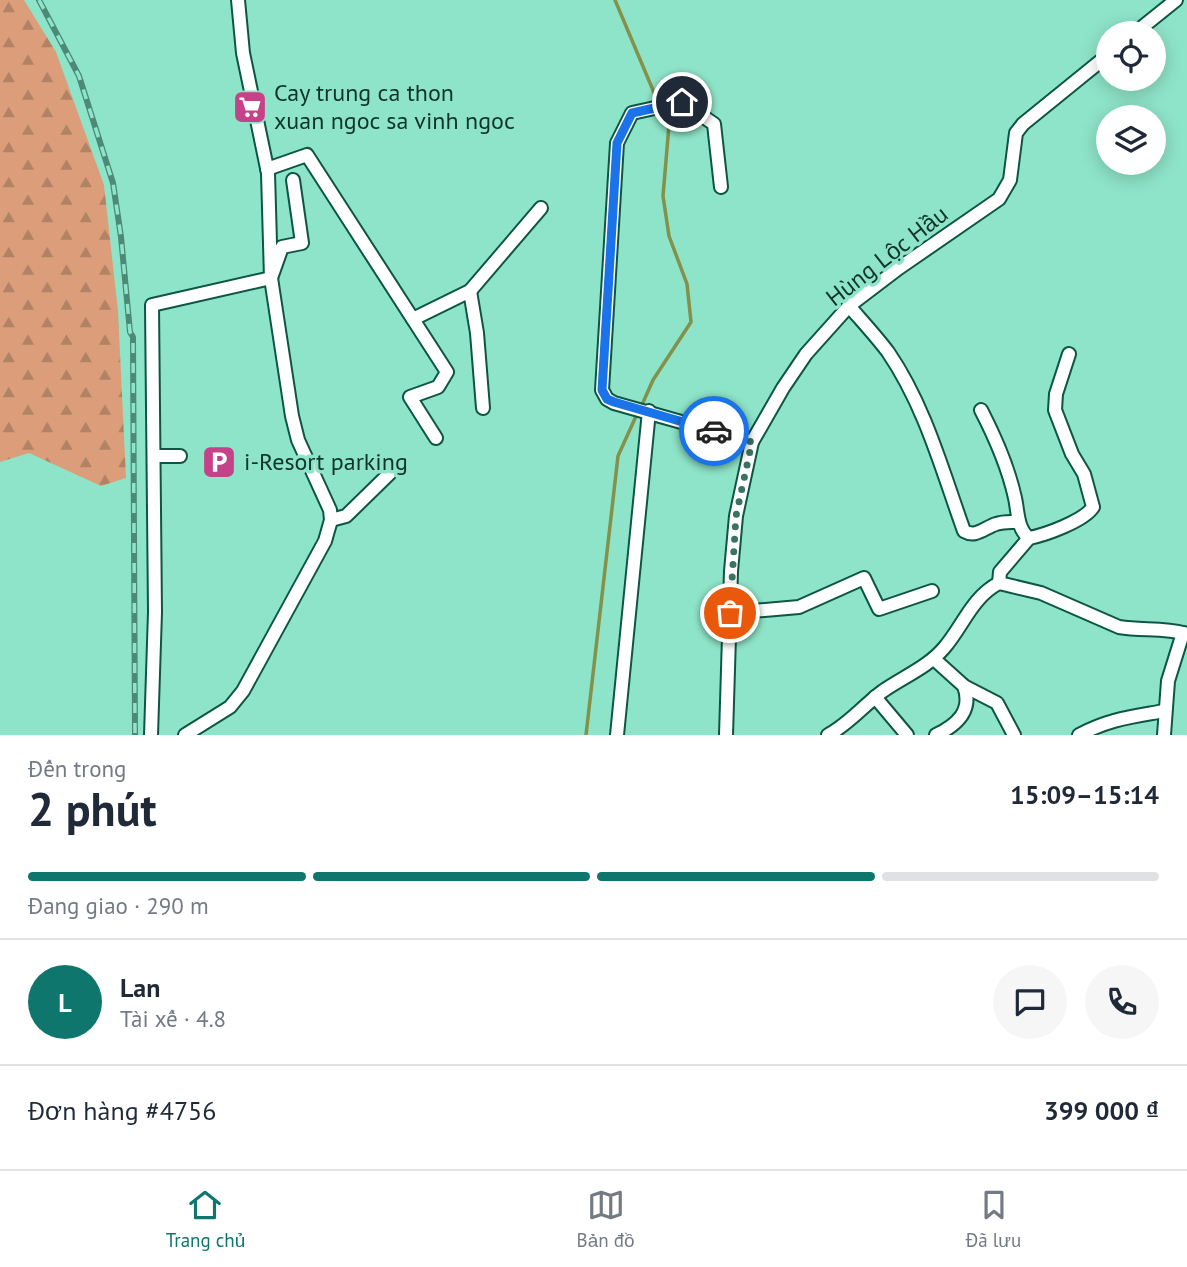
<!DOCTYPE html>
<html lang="vi">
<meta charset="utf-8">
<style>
body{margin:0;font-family:"PT Sans",sans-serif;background:#f6f6f7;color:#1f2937;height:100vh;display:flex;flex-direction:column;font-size:26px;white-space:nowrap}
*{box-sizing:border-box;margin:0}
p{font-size:23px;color:#747a83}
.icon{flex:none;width:38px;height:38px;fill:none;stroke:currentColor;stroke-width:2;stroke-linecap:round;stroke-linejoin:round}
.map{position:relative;height:735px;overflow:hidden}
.details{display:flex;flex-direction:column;background:#fff;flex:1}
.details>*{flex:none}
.tools{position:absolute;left:1096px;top:21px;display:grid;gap:14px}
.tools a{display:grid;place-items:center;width:70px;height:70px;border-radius:50%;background:#fff;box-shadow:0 4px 18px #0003;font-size:35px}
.pin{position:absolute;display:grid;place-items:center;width:60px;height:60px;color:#fff;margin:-30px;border:4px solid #fff;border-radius:50%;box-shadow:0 2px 7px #0007}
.courier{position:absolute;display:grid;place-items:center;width:70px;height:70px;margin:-35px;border:5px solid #1a73e8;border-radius:50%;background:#fff;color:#222;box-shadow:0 2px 9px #0007}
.overview em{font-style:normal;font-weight:700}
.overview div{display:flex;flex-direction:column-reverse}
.overview{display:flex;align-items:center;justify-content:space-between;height:119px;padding:0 28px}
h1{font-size:46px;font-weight:700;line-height:52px}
.bar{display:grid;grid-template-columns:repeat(4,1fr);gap:10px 7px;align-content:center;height:84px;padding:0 28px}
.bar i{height:9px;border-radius:5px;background:#e0e1e3}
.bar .on{background:#0f766e}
.bar p{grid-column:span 4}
.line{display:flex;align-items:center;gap:18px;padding:0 28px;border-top:2px solid #e0e1e3}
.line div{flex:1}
.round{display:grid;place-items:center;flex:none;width:74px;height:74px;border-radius:37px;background:#f6f6f7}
.tabs{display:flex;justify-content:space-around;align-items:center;height:98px;border-top:2px solid #e0e1e3;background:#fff;font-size:19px;color:#747a83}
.tabs a{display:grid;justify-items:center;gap:4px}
.tabs .on{color:#0f766e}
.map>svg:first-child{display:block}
</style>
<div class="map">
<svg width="1187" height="735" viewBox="0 0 1187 735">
<defs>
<pattern id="forest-firs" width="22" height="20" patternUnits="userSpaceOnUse" patternTransform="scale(1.75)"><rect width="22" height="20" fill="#dc9e7a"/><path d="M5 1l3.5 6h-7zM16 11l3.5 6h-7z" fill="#b18264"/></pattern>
</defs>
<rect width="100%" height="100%" fill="#8ee4c8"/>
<path fill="url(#forest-firs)" d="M0 0H24L56 52 104 185 118 311 126 478 101 486 29 453 0 462Z"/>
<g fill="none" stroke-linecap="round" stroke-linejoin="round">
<g stroke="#83914b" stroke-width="3.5">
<path d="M615 0 658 102"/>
<path d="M641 407 653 380 691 322 687 284 669 236 663 196 669 125 661 109"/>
<path d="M586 735 618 456 637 414"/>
</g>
<g stroke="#0d5644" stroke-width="16">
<g id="minor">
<path d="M1135 33 1176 0"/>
<path d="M267 169 307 155 447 372 438 387 410 397 436 438"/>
<path d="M721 187 714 124 682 102 632 113 617 143 602 390 607 399 614 403 752 442"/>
<path d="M470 291 477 333 483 408"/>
<path d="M849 306C862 321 876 336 888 352 925 406 942 470 964 531 976 538 984 528 996 524 1004 521 1011 522 1019 522"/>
<path d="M413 319 470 291 541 208"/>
<path d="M981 410C996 439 1008 466 1015 498 1018 511 1017 529 1029 538 1045 535 1084 521 1093 507L1084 474 1072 454 1055 410 1056 394 1069 354"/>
<path d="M154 456H180"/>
<path d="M331 520 346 516 390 473"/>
<path d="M999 583 1000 572 1029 538"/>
<path d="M730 613 799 607 864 578 879 609 932 591"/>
<path d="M934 659 964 686 997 703 1014 735"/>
<path d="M875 697 907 735"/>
<path d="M151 735 155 612 152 305 271 278 282 247 302 243 293 180"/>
<path d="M185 735 230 707 243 691 325 541 331 520 330 510 298 440 292 416 271 278 268 173 243 53 238 0"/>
<path d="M617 735 649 411"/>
<path d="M726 735 731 571 736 516 752 442 783 388 806 354 849 306 899 268 999 199 1010 180 1016 133 1023 124 1108 55"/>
<path d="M828 735C849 724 864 705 883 691 903 677 928 667 944 648 963 626 972 597 999 583L1041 593 1119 627C1142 631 1164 627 1187 634"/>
<path d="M936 735C957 725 973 711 964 686"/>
<path d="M1079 735C1109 719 1131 717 1164 711"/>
<path d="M1164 735 1168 681 1183 633"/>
</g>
</g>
<use href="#minor" stroke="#fff" stroke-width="12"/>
<g stroke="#4c8976" stroke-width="6">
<path id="rail" d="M39 0 79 76 113 183 121 237 130 332 133 337 135 735"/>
</g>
<use href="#rail" stroke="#8ee4c8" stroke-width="3.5" stroke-dasharray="10" stroke-linecap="butt"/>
</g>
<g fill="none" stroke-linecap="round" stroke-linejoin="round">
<path stroke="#3b7261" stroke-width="7" stroke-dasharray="0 12.6" d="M714 431 752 442 736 516 730 613"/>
<path stroke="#1a73e8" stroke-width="9" d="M682 102 632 113 617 143 602 390 607 399 614 402 714 431"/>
</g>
<defs>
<g id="supermarket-square" transform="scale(1.75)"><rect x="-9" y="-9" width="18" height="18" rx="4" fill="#c64288" stroke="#8ee4c8"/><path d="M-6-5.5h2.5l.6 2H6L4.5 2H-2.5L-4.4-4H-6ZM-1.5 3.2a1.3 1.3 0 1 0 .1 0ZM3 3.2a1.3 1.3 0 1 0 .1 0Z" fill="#fff"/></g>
<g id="parking-square" transform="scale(1.75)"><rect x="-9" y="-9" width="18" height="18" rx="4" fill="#c64288" stroke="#8ee4c8"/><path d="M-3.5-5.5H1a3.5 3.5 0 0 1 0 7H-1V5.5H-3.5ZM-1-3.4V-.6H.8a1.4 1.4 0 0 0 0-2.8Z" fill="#fff"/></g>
</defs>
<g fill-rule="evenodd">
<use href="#supermarket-square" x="250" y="107"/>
<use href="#parking-square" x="219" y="462"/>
</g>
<g text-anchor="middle" stroke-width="7" stroke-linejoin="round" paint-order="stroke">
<g font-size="24" fill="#0e3429" stroke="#8ee4c8" text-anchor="start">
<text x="274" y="101">Cay trung ca thon<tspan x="274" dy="28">xuan ngoc sa vinh ngoc</tspan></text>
<text x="244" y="470">i-Resort parking</text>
</g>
<g font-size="24" fill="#0e3429" stroke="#8ee4c8">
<text transform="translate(887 256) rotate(-38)" y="8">Hùng Lộc Hầu</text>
</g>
</g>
</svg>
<div class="tools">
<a><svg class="icon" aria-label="locate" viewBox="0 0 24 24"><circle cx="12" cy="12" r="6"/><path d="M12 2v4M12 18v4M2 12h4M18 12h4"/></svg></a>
<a><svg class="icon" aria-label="layers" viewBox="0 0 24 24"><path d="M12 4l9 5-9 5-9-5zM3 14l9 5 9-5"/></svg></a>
</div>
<div class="pin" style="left:730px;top:613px;background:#ea580c"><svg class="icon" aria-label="bag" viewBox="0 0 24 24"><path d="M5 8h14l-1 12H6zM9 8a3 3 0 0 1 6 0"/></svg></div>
<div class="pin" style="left:682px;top:102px;background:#1f2937"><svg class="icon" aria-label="home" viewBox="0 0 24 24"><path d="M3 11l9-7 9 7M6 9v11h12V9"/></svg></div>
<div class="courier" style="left:714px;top:431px"><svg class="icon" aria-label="car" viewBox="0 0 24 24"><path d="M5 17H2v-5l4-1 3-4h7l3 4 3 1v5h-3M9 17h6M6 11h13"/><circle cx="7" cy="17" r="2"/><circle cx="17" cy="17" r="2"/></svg></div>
</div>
<section class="details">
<div class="overview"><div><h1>2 phút</h1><p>Đến trong</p></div><em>15:09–15:14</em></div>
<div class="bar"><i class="on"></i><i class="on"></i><i class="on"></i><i></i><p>Đang giao · 290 m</p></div>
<div class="line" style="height:126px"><b class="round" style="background:#0f766e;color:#fff">L</b><div><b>Lan</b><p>Tài xế · 4.8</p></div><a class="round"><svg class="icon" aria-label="chat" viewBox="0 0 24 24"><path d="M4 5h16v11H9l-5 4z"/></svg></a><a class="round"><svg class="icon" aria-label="phone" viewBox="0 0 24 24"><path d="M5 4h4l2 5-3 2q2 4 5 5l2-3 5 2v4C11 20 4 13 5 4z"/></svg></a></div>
<div class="line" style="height:91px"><div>Đơn hàng #4756</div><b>399 000 ₫</b></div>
</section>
<nav class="tabs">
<a class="on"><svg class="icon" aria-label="home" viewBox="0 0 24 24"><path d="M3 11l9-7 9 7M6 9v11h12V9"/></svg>Trang chủ</a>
<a><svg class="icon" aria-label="map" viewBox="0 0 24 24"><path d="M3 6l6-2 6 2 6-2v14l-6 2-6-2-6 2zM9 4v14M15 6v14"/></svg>Bản đồ</a>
<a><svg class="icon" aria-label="saved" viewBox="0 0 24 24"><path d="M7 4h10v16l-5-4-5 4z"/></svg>Đã lưu</a>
</nav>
